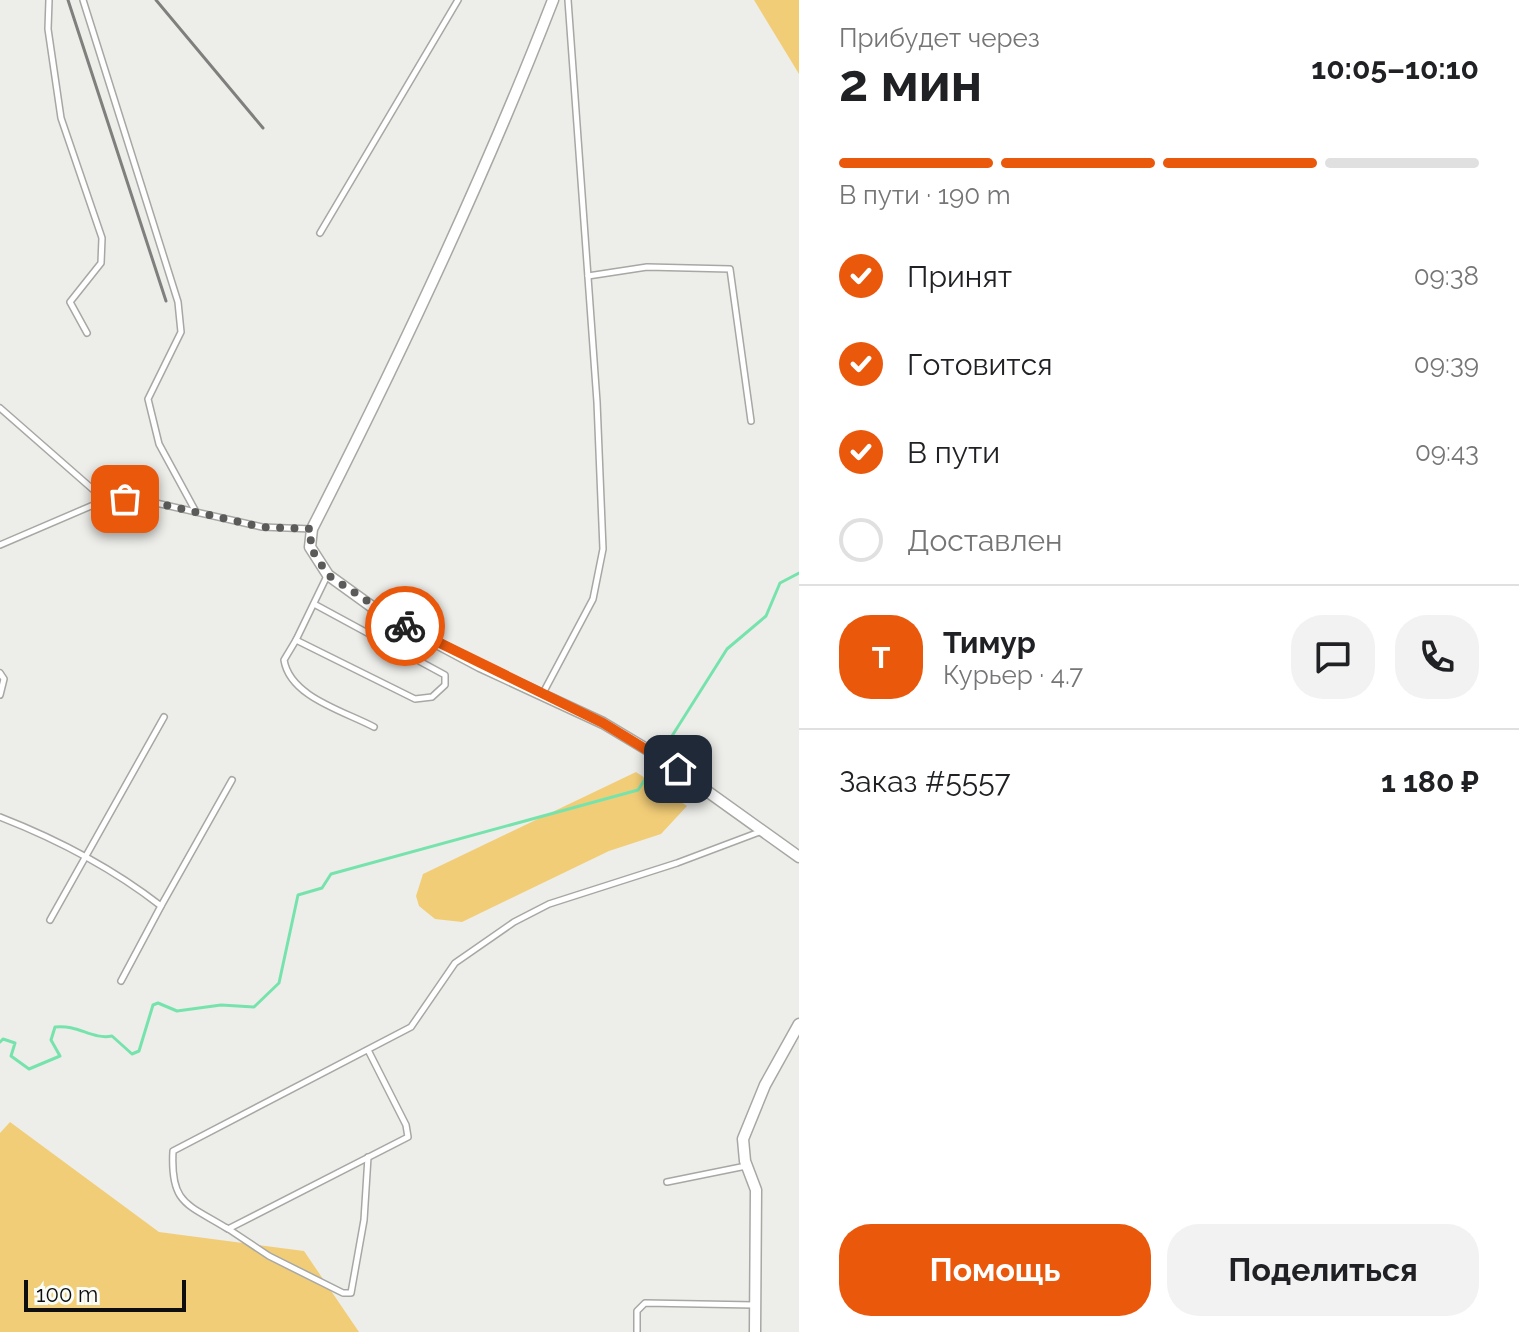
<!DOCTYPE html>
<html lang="ru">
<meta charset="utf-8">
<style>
body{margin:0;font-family:Raleway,sans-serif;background:#f2f2f2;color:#202124;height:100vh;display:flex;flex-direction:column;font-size:30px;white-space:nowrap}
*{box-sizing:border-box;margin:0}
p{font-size:26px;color:#757577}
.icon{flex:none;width:44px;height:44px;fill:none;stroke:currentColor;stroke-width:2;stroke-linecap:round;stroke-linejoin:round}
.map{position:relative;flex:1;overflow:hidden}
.drawer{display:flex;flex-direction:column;background:#fff;width:720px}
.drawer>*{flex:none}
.scale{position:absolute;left:24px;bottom:20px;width:162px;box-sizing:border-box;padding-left:8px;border:4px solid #0d0e0d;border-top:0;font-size:22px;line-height:28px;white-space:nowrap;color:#0d0e0d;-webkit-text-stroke:6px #fafcf8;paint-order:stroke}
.pin{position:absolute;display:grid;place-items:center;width:68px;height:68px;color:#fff;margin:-34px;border-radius:16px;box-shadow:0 4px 12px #0006}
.courier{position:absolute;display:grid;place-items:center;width:80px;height:80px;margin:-40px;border:6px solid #ea580c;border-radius:50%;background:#fff;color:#222;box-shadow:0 2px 10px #0007}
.overview em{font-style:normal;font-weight:700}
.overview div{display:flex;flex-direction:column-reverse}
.overview{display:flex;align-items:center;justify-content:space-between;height:136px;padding:0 40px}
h1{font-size:52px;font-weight:700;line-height:60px}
.bar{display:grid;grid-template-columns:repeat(4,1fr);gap:12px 8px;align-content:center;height:96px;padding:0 40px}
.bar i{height:10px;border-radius:6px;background:#e0e0e0}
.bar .current{background:#ea580c}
.bar p{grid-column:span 4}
.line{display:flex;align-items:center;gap:20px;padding:0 40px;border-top:2px solid #e0e0e0}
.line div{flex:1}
.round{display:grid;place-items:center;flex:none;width:84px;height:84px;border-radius:32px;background:#f2f2f2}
ol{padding:0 40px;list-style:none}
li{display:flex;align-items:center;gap:24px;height:88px}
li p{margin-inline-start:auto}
li .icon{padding:8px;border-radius:50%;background:#ea580c;color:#fff;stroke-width:4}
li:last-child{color:#757577}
li i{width:44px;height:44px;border:4px solid #e0e0e0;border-radius:50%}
.button{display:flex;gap:16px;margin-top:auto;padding:16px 40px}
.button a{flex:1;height:92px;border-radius:32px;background:#ea580c;color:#fff;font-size:32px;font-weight:700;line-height:92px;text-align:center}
.button a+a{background:#f2f2f2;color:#202124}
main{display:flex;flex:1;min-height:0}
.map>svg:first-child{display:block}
</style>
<main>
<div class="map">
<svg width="799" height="1332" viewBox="0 0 799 1332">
<rect width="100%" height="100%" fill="#edeeea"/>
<g fill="#f2cd78">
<path d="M754 0H799V74Z"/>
<path d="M636 772 687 806 661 834 609 851 462 922 435 919 419 906 416 896 423 874Z"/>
<path d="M10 1122 159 1232 304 1251 359 1332H0V1133Z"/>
</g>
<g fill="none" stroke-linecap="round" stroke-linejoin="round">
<g stroke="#77e3ac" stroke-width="3">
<path d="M672 736 727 649 766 616 780 583 799 573"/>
<path d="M0 1042 3 1039 15 1043 11 1056 29 1069 60 1056 51 1040 55 1027C78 1024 92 1040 112 1036L132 1054 139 1051 153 1005 158 1003 177 1011 221 1005 254 1007 279 983 298 895 322 888 331 874 638 790 650 772"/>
</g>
<g stroke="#a7a8a4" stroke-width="8">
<g id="lane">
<path d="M49 0 48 29 61 118 102 238 101 263 70 302 87 333"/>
<path d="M83 0 178 302 181 332 148 399 159 444 196 512"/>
<path d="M320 233 458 0"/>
<path d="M588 276 647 267 730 269 751 421"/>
<path d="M0 408 105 500 134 498 262 527 312 529"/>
<path d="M0 545 105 500"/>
<path d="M314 604 445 675V685L432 697 415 699 296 640 327 576"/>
<path d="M296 640 284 660C290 697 344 711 374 727"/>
<path d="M0 673 4 679 0 695"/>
<path d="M542 695 593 599 603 549 597 402 568 0"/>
<path d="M0 817C59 840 111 867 161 906L121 981"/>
<path d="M161 906 232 780"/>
<path d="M50 920 164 717"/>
<path d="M368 1050 406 1125 408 1137 228 1229C188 1204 170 1205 173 1151L411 1027 455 963 514 922 549 904 677 863 762 831"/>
<path d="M667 1182 746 1166"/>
<path d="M227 1228 269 1256 343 1293H351L364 1220 368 1157"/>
<path d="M637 1331V1311L645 1303 754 1305"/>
</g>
</g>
<g stroke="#a7a8a4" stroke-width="13">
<g id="street">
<path d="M553 0C483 181 400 356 312 529L310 547 328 575 382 614 480 666 603 723 658 756 799 857"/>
<path d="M755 1332 756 1190 745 1161 743 1139 765 1085 799 1024"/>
</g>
</g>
<use href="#lane" stroke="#fff" stroke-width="5"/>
<use href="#street" stroke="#fff" stroke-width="10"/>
<g stroke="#7f807e" stroke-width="3">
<path d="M68 0 166 301"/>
<path d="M156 0 263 128"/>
</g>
</g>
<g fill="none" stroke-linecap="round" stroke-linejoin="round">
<path stroke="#5b5c5a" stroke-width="8" stroke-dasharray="0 14.4" d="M125 499 134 498 262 527 312 529 310 547 328 575 405 626"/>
<path stroke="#ea580c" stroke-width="10" d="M405 626 603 723 678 769"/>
</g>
</svg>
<div class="scale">100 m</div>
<div class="pin" style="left:125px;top:499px;background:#ea580c"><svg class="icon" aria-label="bag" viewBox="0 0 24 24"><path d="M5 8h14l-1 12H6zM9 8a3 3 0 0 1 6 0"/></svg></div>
<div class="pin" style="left:678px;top:769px;background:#1f2937"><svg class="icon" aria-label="home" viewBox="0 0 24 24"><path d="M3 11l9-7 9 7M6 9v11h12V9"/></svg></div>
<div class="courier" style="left:405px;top:626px"><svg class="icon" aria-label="bike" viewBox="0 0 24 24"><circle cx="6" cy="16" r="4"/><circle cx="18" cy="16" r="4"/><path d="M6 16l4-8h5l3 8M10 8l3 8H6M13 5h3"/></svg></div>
</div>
<section class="drawer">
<div class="overview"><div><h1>2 мин</h1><p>Прибудет через</p></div><em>10:05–10:10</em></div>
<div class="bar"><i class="current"></i><i class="current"></i><i class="current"></i><i></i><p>В пути · 190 m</p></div>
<ol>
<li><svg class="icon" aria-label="check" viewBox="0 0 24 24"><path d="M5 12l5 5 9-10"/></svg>Принят<p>09:38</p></li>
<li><svg class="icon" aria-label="check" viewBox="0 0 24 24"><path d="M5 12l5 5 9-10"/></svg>Готовится<p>09:39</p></li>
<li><svg class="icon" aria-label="check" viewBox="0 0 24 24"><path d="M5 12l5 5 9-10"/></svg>В пути<p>09:43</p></li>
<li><i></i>Доставлен</li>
</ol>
<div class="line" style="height:144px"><b class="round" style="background:#ea580c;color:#fff">Т</b><div><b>Тимур</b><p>Курьер · 4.7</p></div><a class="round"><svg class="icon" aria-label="chat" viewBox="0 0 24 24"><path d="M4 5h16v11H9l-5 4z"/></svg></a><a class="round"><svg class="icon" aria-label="phone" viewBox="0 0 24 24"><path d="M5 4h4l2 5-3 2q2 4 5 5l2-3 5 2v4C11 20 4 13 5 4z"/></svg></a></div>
<div class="line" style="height:104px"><div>Заказ #5557</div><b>1 180 ₽</b></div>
<div class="button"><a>Помощь</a><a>Поделиться</a></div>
</section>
</main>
